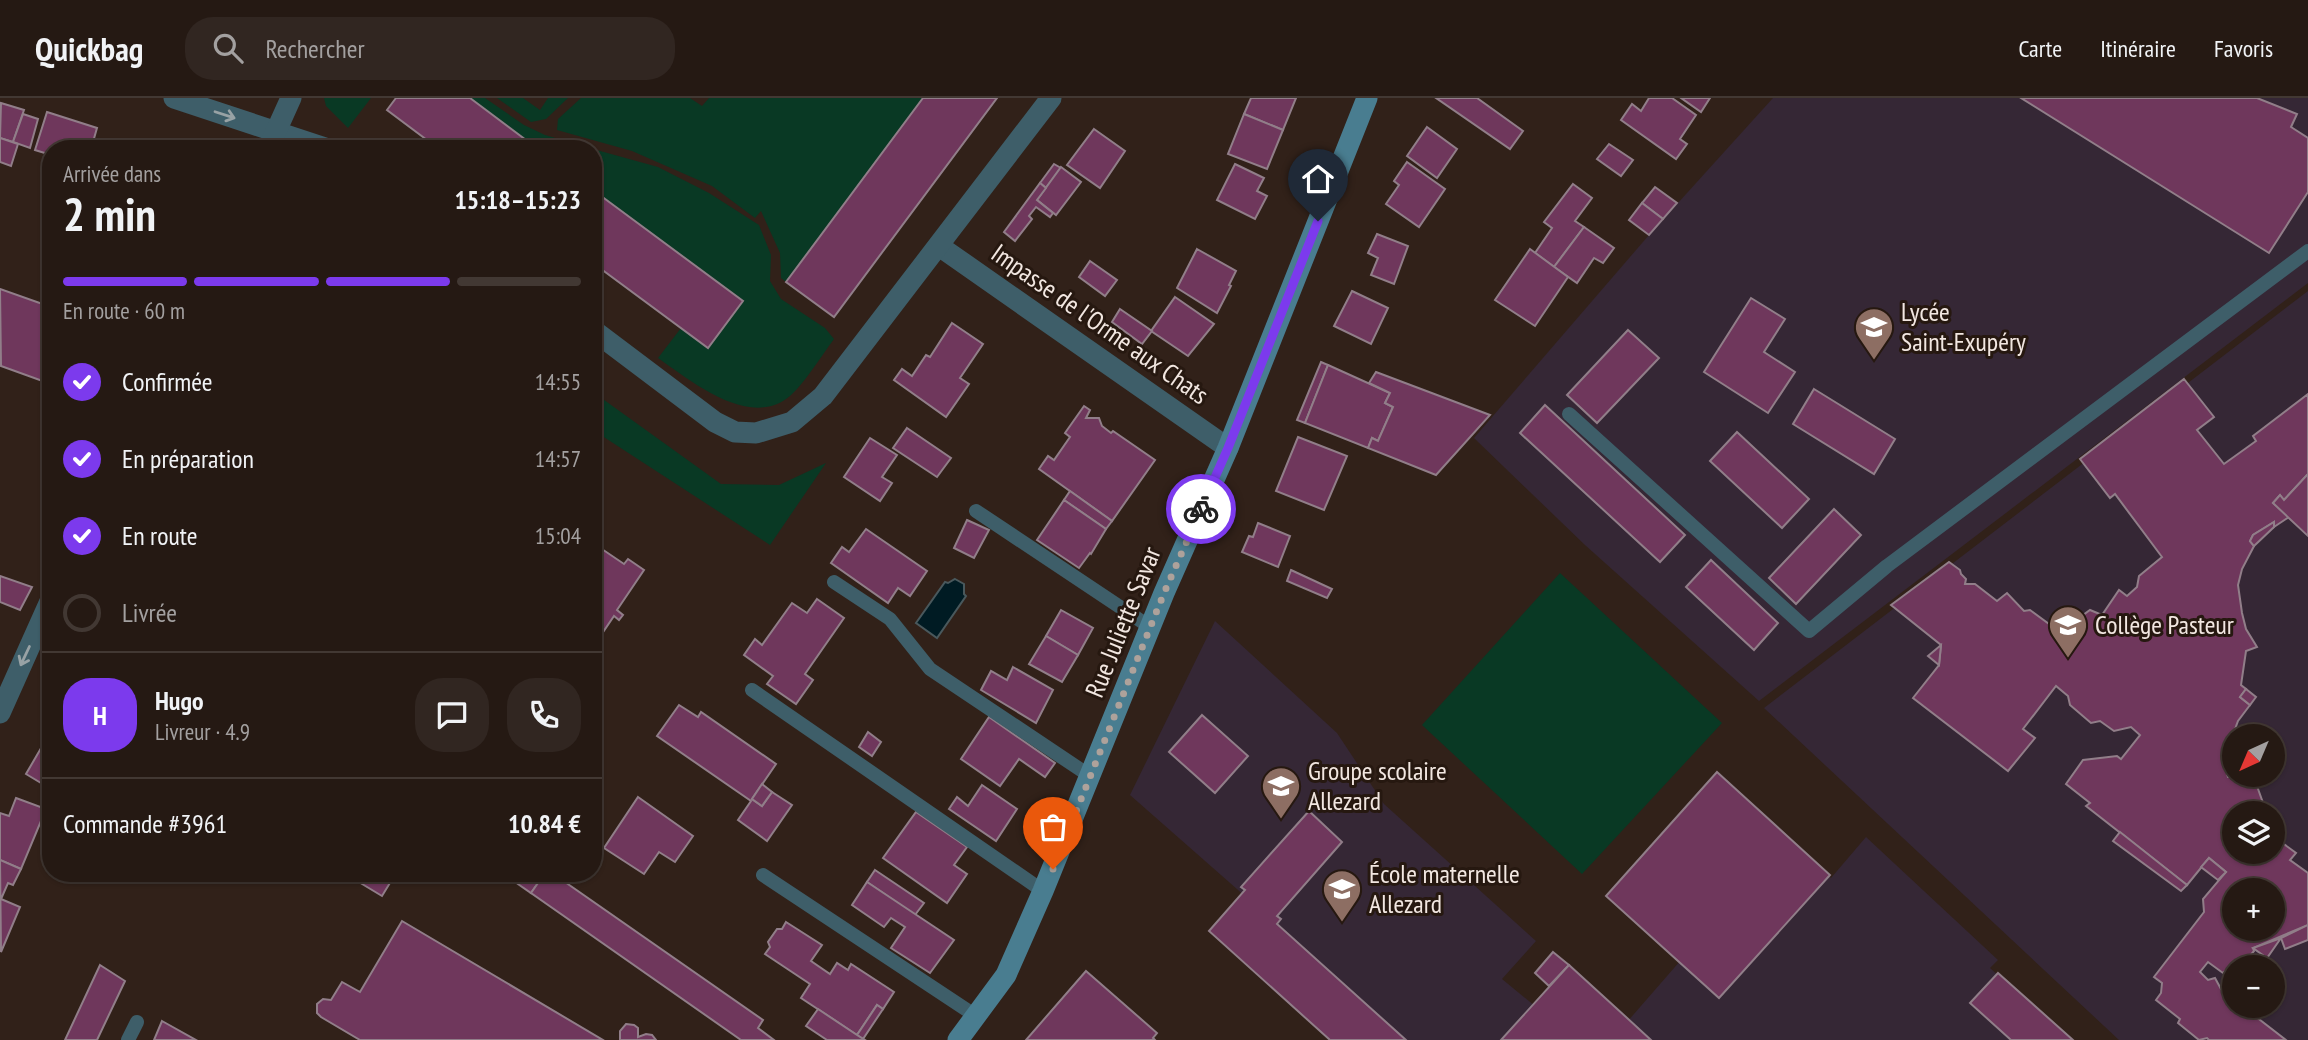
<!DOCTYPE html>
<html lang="fr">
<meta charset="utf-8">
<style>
body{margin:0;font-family:"PT Sans Narrow",sans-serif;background:#312621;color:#f1f3f6;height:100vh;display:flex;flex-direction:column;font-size:26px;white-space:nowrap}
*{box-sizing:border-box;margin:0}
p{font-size:23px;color:#a3a0a0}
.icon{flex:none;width:38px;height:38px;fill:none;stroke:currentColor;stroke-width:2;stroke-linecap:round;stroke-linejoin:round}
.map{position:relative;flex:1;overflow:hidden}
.drawer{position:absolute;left:42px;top:42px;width:560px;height:742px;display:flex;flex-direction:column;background:#251913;border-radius:28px;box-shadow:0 2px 5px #0004,0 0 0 2px #423833}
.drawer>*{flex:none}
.needle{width:46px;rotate:224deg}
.fabs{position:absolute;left:2222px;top:626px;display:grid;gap:14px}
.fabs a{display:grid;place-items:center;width:63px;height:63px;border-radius:50%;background:#251913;box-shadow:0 2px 5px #0004,0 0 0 2px #423833;font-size:35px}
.pin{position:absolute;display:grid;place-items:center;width:60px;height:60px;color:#fff;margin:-72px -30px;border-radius:50% 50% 50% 0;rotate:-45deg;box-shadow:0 0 7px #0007}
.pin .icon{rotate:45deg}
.courier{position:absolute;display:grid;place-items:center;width:70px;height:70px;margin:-35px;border:5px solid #7c3aed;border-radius:50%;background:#fff;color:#222;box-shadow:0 2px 9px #0007}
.headline em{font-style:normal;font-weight:700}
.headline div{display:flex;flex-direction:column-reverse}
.headline{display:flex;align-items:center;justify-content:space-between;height:119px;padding:0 21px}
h1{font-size:46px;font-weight:700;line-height:52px}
.bar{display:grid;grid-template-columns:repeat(4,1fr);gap:10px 7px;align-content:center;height:84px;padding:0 21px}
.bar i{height:9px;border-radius:5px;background:#423833}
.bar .on{background:#7c3aed}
.bar p{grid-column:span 4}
.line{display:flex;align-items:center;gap:18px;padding:0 21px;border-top:2px solid #423833}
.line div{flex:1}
.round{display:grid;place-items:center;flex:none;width:74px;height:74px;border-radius:28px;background:#312621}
ol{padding:0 21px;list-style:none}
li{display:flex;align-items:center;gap:21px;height:77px}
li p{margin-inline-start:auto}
li .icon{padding:7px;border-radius:50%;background:#7c3aed;color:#fff;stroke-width:4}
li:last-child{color:#a3a0a0}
li i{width:38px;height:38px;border:4px solid #423833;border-radius:50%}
header{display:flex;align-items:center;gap:42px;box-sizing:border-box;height:98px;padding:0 35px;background:#251913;border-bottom:2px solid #423833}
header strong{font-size:33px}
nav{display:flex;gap:38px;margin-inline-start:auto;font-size:24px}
.search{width:490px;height:63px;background:#312621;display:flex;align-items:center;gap:18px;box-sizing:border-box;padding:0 24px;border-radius:28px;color:#a3a0a0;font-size:26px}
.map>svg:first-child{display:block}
</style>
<header>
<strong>Quickbag</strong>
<div class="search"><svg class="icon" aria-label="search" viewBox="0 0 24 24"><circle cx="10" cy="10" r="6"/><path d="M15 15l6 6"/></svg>Rechercher</div>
<nav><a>Carte</a><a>Itinéraire</a><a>Favoris</a></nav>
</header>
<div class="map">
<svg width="2308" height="942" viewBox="0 0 2308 942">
<rect width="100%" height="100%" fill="#312119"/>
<g fill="#352735" fill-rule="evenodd">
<path d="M1773 0H2308V185L1759 603 1585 447 1474 340 1649 137Z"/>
<path d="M2308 193V942H2119L1764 610ZM2235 639H2273V677H2235ZM2235 716H2273V754H2235ZM2235 793H2273V831H2235ZM2235 870H2273V908H2235Z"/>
<path d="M1215 523 1337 635 1384 706 1536 843 1502 881 1535 908 1553 888 1539 875 1553 858 1627 924 1681 862 1718 678 1831 780 1866 739 1998 862 1990 870 2069 942H1336L1246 799 1130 697Z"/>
</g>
<g fill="#093924">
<path d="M324 0H371L348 30 326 8Z"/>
<path d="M470 0H485L524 27 545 37 593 51H538Z"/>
<path d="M497 0H523L540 12 548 0H568L546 21 531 24Z"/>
<path d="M581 0H690L702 8 709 0H923L786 184 781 180 780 155 761 113 755 120 712 88 632 53 557 32 558 21Z"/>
<path d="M593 51 658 69 709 95 759 127 771 157 770 183 781 201 825 230 834 241C822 257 804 286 790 298 750 332 691 283 658 260L681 230 708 250 743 203 593 92Z"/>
<path d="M593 294 721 386 779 387 826 365 770 447 593 332Z"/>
<path d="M1560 475 1722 625 1582 776 1422 627Z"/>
</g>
<path fill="#001b23" stroke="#49585c" stroke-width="2" d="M955 481 964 486V496L966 498 937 540 916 525 945 484 948 485Z"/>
<g fill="#6f375c" stroke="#917e89" stroke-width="2" fill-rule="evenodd">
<path d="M396 0H470L538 51H439L387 12Z"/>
<path d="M923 0H997L834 219 786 184Z"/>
<path d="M1251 0H1296L1283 32 1244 16Z"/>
<path d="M1436 0H1477L1523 33 1510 51Z"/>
<path d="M1649 0H1672L1696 17 1680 41 1687 46 1676 61 1621 22 1632 6 1641 13Z"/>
<path d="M1681 0H1710L1701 14Z"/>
<path d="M2021 0H2257L2297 16 2291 29 2308 40V94L2269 155Z"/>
<path d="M1 5 24 12 13 44 0 40Z"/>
<path d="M47 14 97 30 91 51H51V57L35 52Z"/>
<path d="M23 16 38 21 30 50 13 44Z"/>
<path d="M1244 16 1283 32 1267 71 1228 56Z"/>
<path d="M1427 29 1457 51 1437 80 1407 58Z"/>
<path d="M1094 31 1125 53 1100 90 1067 67Z"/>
<path d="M0 40 18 46 11 68 0 64Z"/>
<path d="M1609 46 1633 62 1621 78 1597 61Z"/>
<path d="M1407 64 1445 91 1419 129 1386 106 1399 87 1394 83Z"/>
<path d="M1054 66 1061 70 1046 90 1040 85Z"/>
<path d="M1235 66 1264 80 1257 93 1267 98 1255 121 1217 102Z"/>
<path d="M1061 69 1081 84 1056 117 1037 102Z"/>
<path d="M1040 85 1046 90 1037 102 1053 115 1050 119 1036 109 1029 118 1032 121 1015 143 1004 134Z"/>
<path d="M1573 86 1592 100 1575 123 1584 129 1554 169 1535 155 1552 130 1544 124Z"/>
<path d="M1655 89 1677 105 1663 121 1642 105Z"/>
<path d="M593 92 743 203 708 250 593 165Z"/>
<path d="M1642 105 1663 121 1649 137 1629 122Z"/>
<path d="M1584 129 1614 150 1603 165 1594 160 1577 185 1554 169Z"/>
<path d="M1377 136 1408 148 1394 186 1371 177 1378 160 1368 155Z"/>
<path d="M1197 151 1236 173 1229 187 1231 188 1217 215 1177 190Z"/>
<path d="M1530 151 1568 179 1535 228 1495 202Z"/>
<path d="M1090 163 1117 182 1105 198 1079 179Z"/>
<path d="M0 191 51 209 49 241 51 242V278L48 285 1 268Z"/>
<path d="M1352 193 1388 210 1371 246 1334 228Z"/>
<path d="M1175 199 1214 226 1188 258 1151 233Z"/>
<path d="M1751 200 1785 221 1764 254 1795 274 1768 315 1704 274Z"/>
<path d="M1120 211 1152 233 1142 246 1112 224Z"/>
<path d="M952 225 983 246 960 280 969 286 946 319 894 282 902 271 912 278 926 257 930 259Z"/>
<path d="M1628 232 1659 260 1597 325 1567 297Z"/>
<path d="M1321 264 1328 267 1305 325 1297 322Z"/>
<path d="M1328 267 1390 295 1385 305 1393 309 1378 343 1372 340 1368 350 1305 325Z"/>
<path d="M1376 274 1490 317 1436 377 1368 350 1372 340 1378 343 1393 309 1385 305 1390 295 1369 285Z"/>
<path d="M2184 281 2214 319 2197 332 2224 366 2256 343 2253 338 2308 296V376L2284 402 2280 397 2273 405 2289 419 2274 429V424L2253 437 2250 443 2254 448 2242 471 2238 487 2242 515 2246 531 2257 549 2246 553 2241 587 2246 591 2240 599 2250 607 2238 623 2234 634 2235 665 2224 667 2228 679 2253 677 2267 716H2235V754H2273V731L2277 741 2296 755 2290 762 2308 775V827L2253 850 2254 853 2240 870 2233 865 2223 875 2208 864 2200 874 2208 882 2215 880 2221 891 2235 902V908H2242L2286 942H2209L2207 940 2199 942 2178 925 2180 921 2156 902 2161 895 2162 885 2154 879 2204 814 2203 801 2226 774 2209 760 2187 787 2086 708 2090 705 2066 686 2083 662 2117 658 2121 661 2140 637 2131 629 2114 633 2100 623 2091 625 2070 607 2068 598 2056 588 2023 631 2035 640 2008 673 1913 600 1939 567 1941 547 1891 507 1949 464 1960 472 1961 476 1966 481 1965 486H1975L1997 503 2007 495 2024 513 2030 512 2060 534 2090 512 2102 517 2119 492 2127 498 2137 489 2139 478 2162 459 2115 396 2110 400 2080 361ZM2235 793H2273V831H2235Z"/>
<path d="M1814 291 1895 341 1874 376 1793 326Z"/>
<path d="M1545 307 1685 437 1660 464 1520 335Z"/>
<path d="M1084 308 1090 312 1086 320H1099L1102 328 1111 335 1113 333 1155 362 1112 423 1039 371 1048 358 1054 362 1070 339 1065 335Z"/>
<path d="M907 330 951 360 937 379 893 350Z"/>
<path d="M1737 334 1809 401 1782 430 1710 363Z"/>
<path d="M1298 339 1347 358 1324 412 1276 393Z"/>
<path d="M870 340 897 357 882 379 892 385 880 403 844 379Z"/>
<path d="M2308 376V438L2273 405 2280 397 2284 402Z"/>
<path d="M1070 393 1112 423 1106 431 1064 402Z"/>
<path d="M1064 402 1106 431 1091 456 1090 455 1079 470 1037 442Z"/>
<path d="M1834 411 1861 437 1796 506 1769 480Z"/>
<path d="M967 422 989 432 974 460 954 450Z"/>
<path d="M2274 424V429L2254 448 2250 443 2253 437Z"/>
<path d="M1258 425 1290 438 1278 469 1242 454 1249 438 1253 439Z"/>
<path d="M866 431 927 473 910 498 898 490 888 505 831 465 842 449 849 454Z"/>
<path d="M593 445 624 466 628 461 644 472 617 512 623 517 619 522 614 518 597 543 593 540Z"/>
<path d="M1711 462 1778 525 1754 552 1686 489Z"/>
<path d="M1291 472 1332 491 1327 500 1287 483Z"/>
<path d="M0 478 32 489 20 512 0 504Z"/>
<path d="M817 501 844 520 805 576 813 582 796 606 767 586 773 578 744 557 755 541 762 547 792 505 807 515Z"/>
<path d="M1061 512 1093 530 1078 557 1046 538Z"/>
<path d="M1046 538 1078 557 1062 584 1029 566Z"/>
<path d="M1941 547 1939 567 1928 558Z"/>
<path d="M1013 569 1053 592 1036 625 981 592 991 573 1007 582Z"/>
<path d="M2246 591 2256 599 2250 607 2240 599Z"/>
<path d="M679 607 698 619 701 614 776 666 752 701 762 708 772 694 792 707 767 743 738 722 751 703 657 638Z"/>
<path d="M1202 617 1248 658 1215 695 1169 654Z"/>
<path d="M989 619 1055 665 1045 679 1019 661 1000 688 961 661Z"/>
<path d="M51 633V691L26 676Z"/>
<path d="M868 634 881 644 872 658 859 649Z"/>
<path d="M1717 674 1830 777 1719 900 1606 798Z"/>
<path d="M762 686 772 694 762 708 752 701Z"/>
<path d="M982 687 1017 711 996 743 949 711 957 699 968 708Z"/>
<path d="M638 699 693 738 675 764 659 754 644 776 604 750Z"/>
<path d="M16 700 46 711 21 771 0 762V715L9 718Z"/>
<path d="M1309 713 1342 744 1277 818 1281 821 1277 826 1406 942H1330L1209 833 1245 792 1241 789Z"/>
<path d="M916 714 967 749 954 767 967 776 947 805 883 760Z"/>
<path d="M2120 734 2187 787 2181 793 2113 743Z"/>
<path d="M2209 760 2226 774 2218 782 2201 769Z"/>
<path d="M0 762 21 771 13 787 8 785 1 801 20 809 1 854Z"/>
<path d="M875 772 924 805 915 817 867 784Z"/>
<path d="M344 775H396L382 798Z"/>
<path d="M502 775H545L531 795Z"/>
<path d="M545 775H552L763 922 758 930 774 942H741L531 795Z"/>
<path d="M867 784 954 842 930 875 891 850 905 829 891 820 884 829 852 807Z"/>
<path d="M402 823 603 942H360L321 919 317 915V906L323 901 331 902 342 884 360 894Z"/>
<path d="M786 824 822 847 811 863 830 876 837 865 848 872 851 866 894 894 883 911 877 907 857 937 801 900 810 886 765 856 770 849 768 844 777 831H782Z"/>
<path d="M2308 827V842L2285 851 2281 840Z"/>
<path d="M2281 840 2267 860 2253 850Z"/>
<path d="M1553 854 1569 867 1549 888 1535 875Z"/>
<path d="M100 867 125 883 97 942H65Z"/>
<path d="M1569 867 1626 919 1651 942H1501Z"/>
<path d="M1086 873 1157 935 1153 940 1155 942H1026Z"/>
<path d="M1998 875 2073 942H2011L1970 905Z"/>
<path d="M877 907 883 911 863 941 857 937Z"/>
<path d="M818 911 857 937 865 942H827L806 928Z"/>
<path d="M162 923 196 942H154Z"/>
<path d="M626 926 634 927 638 930V939L646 936 652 937 656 942H620V933Z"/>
</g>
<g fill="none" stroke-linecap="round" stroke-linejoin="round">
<g stroke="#3e5e69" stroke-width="14">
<path d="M1569 316 1809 533 1887 468 2308 153"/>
<path d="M976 413 1150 529"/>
<path d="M834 484 890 521 930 571 1090 678"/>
<path d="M752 592 1043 793"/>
<path d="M763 777 976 918"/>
<path d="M128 942 137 924"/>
</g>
<g stroke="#3e5e69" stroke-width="21">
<path d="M174 0 328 51"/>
<path d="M268 51 291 0"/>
<path d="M939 148 1228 350"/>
<path d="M593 232 715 324 735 334 756 335 792 324 823 298 1051 0"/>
<path d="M0 615 51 501"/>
</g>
<path stroke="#497d90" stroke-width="21" d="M958 942 1006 877 1043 793 1164 495 1228 350 1367 0"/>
</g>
<defs><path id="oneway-shaft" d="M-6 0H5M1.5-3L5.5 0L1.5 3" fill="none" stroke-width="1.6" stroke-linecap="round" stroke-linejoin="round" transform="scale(1.75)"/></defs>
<g stroke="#98a2a5">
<use href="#oneway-shaft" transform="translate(225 17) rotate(18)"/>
<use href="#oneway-shaft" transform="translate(25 558) rotate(115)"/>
</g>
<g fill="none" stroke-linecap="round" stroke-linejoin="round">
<path stroke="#aea29b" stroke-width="7" stroke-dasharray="0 12.6" d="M1053 771 1164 495 1201 411"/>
<path stroke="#7c3aed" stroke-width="9" d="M1201 411 1228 350 1318 123"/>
</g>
<defs>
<g id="school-pin" transform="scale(2.0125)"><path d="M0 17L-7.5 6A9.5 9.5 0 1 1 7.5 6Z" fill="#8d6e63" stroke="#261810"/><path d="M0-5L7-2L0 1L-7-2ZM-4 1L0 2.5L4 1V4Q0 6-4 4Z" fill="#fff"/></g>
</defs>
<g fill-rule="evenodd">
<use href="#school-pin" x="1874" y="229"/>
<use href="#school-pin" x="2068" y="527"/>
<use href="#school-pin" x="1281" y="688"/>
<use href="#school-pin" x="1342" y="791"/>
</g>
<g text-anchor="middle" stroke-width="6" stroke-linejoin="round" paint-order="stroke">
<g font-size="26" fill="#f2e7e1" stroke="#261810" text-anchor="start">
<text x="1901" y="223">Lycée<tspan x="1901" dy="30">Saint-Exupéry</tspan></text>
<text x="2095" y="536">Collège Pasteur</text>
<text x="1308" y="682">Groupe scolaire<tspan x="1308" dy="30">Allezard</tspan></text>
<text x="1369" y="785">École maternelle<tspan x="1369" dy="30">Allezard</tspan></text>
</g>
<g font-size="26" fill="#f2e7e1" stroke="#261810">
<text transform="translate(1100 226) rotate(35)" y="9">Impasse de l'Orme aux Chats</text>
<text transform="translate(1123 524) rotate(-68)" y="9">Rue Juliette Savar</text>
</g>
</g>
</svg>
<div class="fabs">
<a><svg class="needle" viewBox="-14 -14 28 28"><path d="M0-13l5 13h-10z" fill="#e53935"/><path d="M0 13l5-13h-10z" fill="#a3a0a0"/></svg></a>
<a><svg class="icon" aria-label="layers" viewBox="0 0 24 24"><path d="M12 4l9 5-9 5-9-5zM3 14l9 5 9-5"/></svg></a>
<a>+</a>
<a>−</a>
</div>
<div class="pin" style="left:1053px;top:771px;background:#ea580c"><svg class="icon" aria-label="bag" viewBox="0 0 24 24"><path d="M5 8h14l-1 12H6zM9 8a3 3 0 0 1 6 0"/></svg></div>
<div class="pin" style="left:1318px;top:123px;background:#1f2937"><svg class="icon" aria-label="home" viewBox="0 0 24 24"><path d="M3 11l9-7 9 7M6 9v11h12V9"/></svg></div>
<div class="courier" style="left:1201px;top:411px"><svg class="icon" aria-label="bike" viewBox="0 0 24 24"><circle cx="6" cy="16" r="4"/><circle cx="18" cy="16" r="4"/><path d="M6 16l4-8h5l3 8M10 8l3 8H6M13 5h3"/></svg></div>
<section class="drawer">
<div class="headline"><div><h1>2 min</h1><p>Arrivée dans</p></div><em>15:18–15:23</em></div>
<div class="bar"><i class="on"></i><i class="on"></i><i class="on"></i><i></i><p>En route · 60 m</p></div>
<ol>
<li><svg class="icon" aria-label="check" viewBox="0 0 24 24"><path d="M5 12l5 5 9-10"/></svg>Confirmée<p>14:55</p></li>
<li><svg class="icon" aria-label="check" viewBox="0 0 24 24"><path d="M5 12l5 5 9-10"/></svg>En préparation<p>14:57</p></li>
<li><svg class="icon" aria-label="check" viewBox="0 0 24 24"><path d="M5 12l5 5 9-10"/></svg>En route<p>15:04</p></li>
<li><i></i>Livrée</li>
</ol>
<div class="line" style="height:126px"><b class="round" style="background:#7c3aed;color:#fff">H</b><div><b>Hugo</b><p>Livreur · 4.9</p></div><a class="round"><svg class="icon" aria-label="chat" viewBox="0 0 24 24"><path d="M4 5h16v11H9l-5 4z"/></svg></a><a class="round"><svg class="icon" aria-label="phone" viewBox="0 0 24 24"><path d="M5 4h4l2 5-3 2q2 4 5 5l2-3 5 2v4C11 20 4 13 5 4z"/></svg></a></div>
<div class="line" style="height:91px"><div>Commande #3961</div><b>10.84 €</b></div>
</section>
</div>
